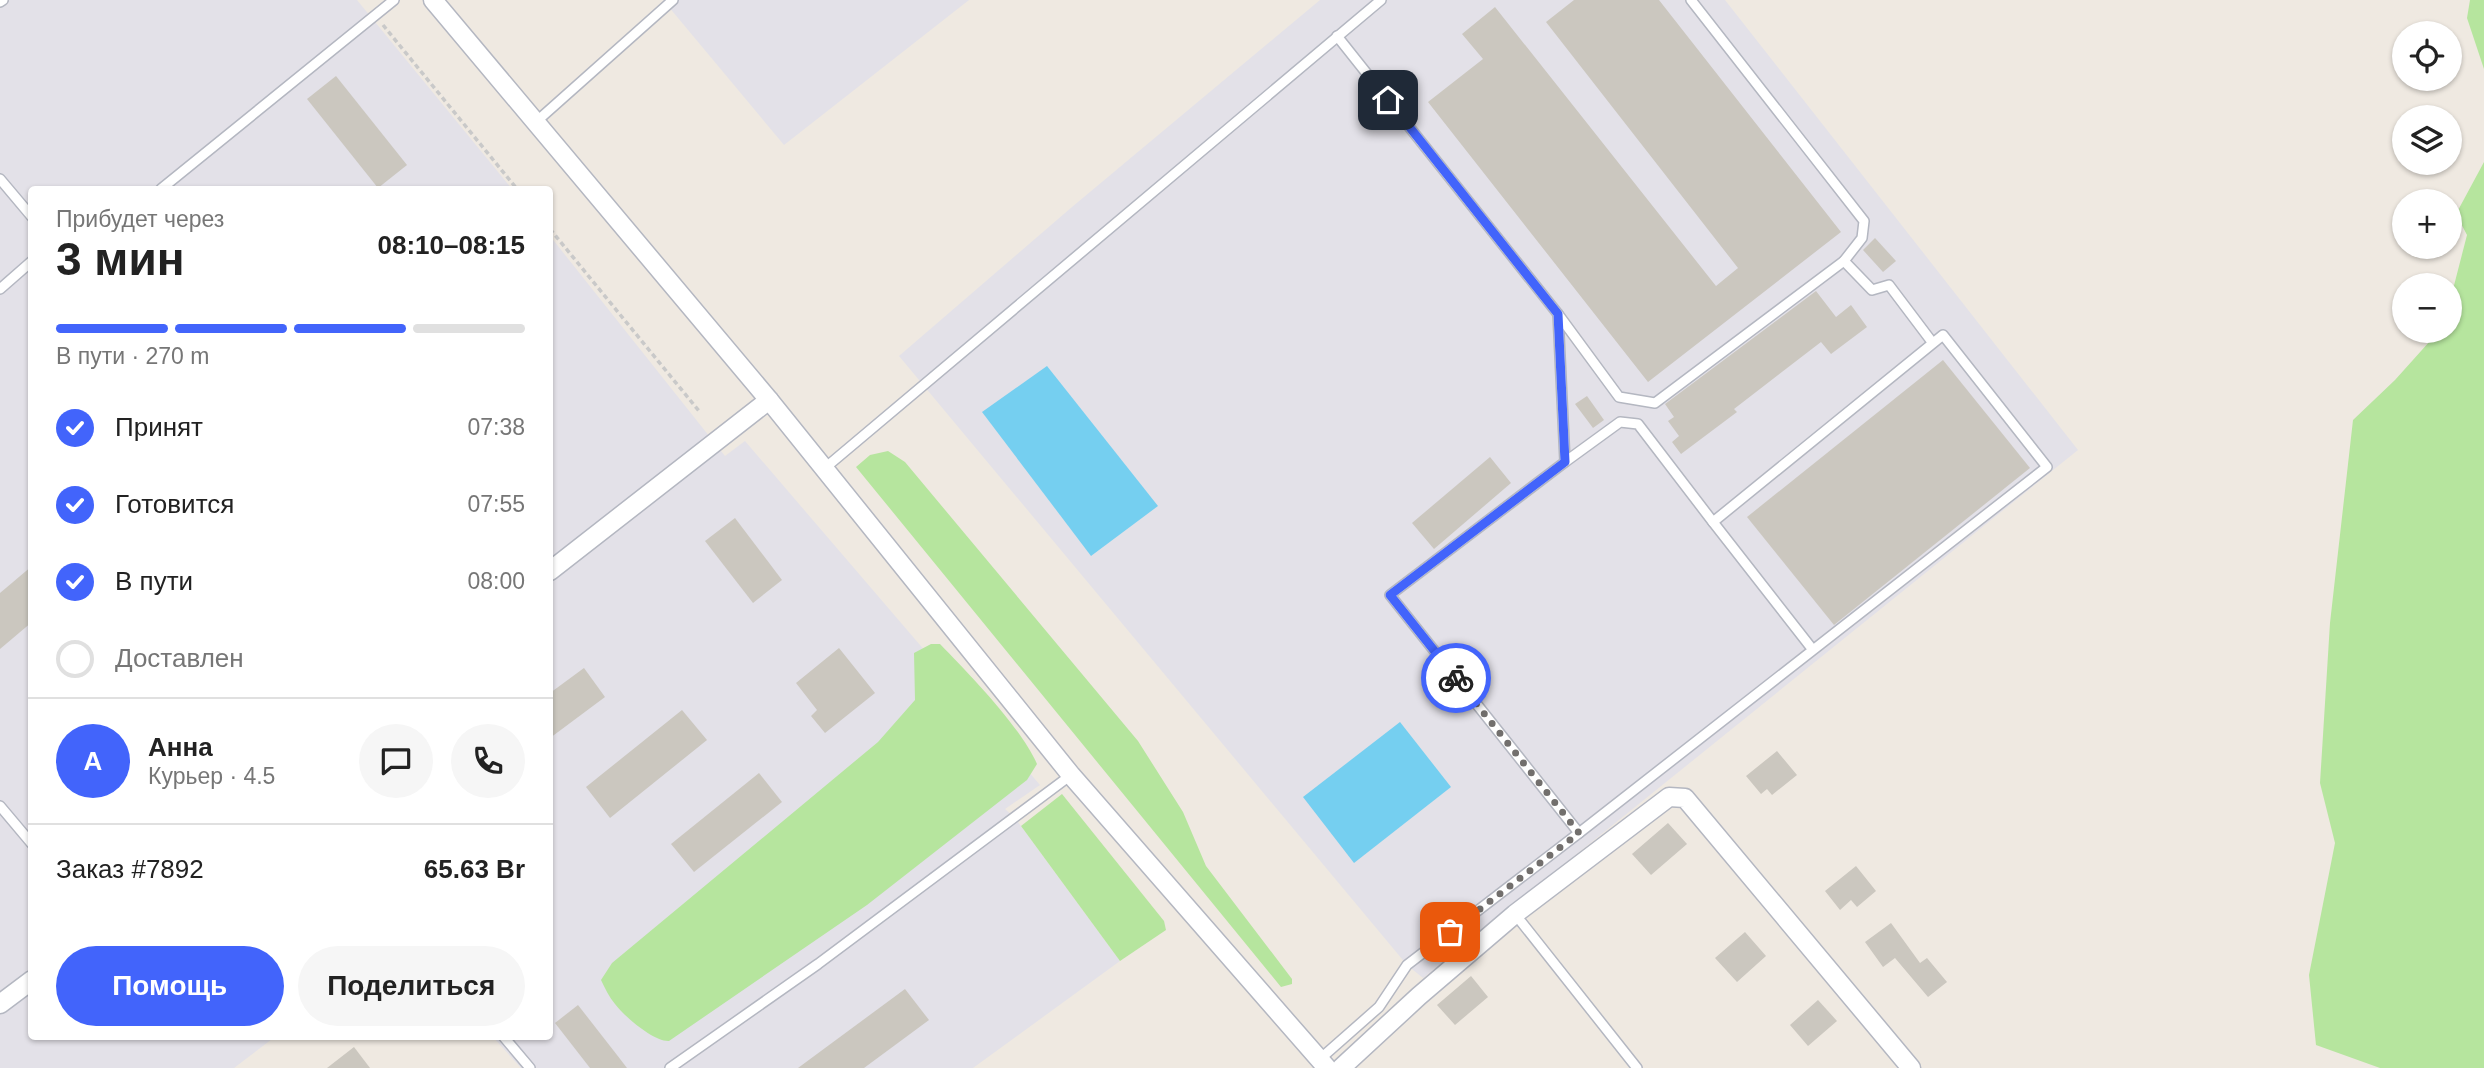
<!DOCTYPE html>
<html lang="ru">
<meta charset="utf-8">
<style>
body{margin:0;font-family:Arial,sans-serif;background:#f6f6f6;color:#222;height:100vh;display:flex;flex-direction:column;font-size:26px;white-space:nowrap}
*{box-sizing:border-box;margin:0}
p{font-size:23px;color:#767676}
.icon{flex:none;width:38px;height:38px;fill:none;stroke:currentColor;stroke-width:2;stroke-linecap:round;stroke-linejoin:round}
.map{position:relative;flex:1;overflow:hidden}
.drawer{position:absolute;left:28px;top:186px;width:525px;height:854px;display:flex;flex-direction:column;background:#fff;border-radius:7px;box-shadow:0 2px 5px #0004}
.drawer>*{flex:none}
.fabs{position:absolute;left:2392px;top:21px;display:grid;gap:14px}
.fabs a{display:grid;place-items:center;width:70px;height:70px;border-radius:50%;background:#fff;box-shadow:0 2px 5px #0004;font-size:35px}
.pin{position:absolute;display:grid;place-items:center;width:60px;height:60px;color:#fff;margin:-30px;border-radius:14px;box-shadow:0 4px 10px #0006}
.courier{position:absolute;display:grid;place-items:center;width:70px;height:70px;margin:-35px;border:5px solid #4264fb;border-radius:50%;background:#fff;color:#222;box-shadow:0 2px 9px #0007}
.headline em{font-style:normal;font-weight:800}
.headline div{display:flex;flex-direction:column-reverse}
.headline{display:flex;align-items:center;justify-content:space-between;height:119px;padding:0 28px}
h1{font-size:46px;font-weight:800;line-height:52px}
.bar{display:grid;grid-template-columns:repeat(4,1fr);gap:10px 7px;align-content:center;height:84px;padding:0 28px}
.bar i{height:9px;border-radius:5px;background:#e0e0e0}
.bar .active{background:#4264fb}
.bar p{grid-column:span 4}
.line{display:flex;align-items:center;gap:18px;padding:0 28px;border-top:2px solid #e0e0e0}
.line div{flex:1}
.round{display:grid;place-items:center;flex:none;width:74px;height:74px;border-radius:37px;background:#f6f6f6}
ol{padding:0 28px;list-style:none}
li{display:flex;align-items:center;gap:21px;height:77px}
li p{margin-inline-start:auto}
li .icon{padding:7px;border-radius:50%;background:#4264fb;color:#fff;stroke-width:4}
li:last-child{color:#767676}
li i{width:38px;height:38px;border:4px solid #e0e0e0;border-radius:50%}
.primary-button{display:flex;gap:14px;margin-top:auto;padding:14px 28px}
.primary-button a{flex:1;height:80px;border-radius:42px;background:#4264fb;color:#fff;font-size:28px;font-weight:800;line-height:80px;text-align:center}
.primary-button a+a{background:#f6f6f6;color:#222}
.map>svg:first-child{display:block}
</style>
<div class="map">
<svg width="2484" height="1068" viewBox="0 0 2484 1068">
<rect width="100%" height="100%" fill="#efe9e1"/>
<g fill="#e3e1e8">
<path d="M0 0H357L512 189H32V1036H276L234 1068H0Z"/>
<path d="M663 0H969L784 145Z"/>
<path d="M1320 0H1725L2078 450 1423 978 1407 965 899 356 1072 207Z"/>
<path d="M550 236 725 456 745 441 1040 785 1005 809 1015 818 1120 961 973 1068H521L492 1036H550Z"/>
</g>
<g fill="#b6e59e">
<path d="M2470 0H2484V69L2467 18Z"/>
<path d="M2484 162V1068H2380L2316 1045 2309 975 2335 843 2320 783 2330 623 2353 420 2395 380 2439 331H2450V301L2467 235 2456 214Z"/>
<path d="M888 451 905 462 1138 741 1183 812 1206 866 1292 979V984L1281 987 856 467 870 455Z"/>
<path d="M931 644H940C970 675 1020 726 1037 764L1027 780 867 905 669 1041C654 1042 624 1016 615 1004 609 997 605 988 601 980L612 963 878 742 915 700 914 653Z"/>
<path d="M1062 794 1164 921 1166 930 1120 961 1021 826Z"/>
</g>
<g fill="#75cff0">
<path d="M1047 366 1158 506 1091 556 982 412Z"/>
<path d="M1400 722 1451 787 1354 863 1303 797Z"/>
</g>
<g fill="#cbc7bf">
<path d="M1574 0H1659L1841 232 1648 382 1428 102 1483 59 1462 34 1495 7 1716 286 1738 268 1546 22Z"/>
<path d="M336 76 407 165 378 188 307 99Z"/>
<path d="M1875 238 1896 261 1883 272 1863 250Z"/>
<path d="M1816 291 1836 317 1851 305 1867 327 1831 354 1821 342 1734 409 1737 412 1681 454 1672 442 1679 436 1668 421 1674 417 1665 404Z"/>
<path d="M1943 360 2030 468 1834 625 1747 517Z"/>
<path d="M1587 396 1604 420 1593 428 1575 404Z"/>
<path d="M1490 457 1511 483 1434 549 1412 523Z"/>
<path d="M735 518 782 580 753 603 705 541Z"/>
<path d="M32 566V622L0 649V593Z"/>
<path d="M839 648 875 693 825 733 811 716 817 710 796 683Z"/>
<path d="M584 668 605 697 550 738V693Z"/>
<path d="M682 710 707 740 610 818 586 787Z"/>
<path d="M1777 751 1797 775 1772 795 1767 789 1761 794 1746 776Z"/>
<path d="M759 773 782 802 694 872 671 844Z"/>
<path d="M1668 823 1687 844 1651 875 1632 854Z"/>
<path d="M1856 866 1876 891 1857 907 1851 900 1840 910 1825 891Z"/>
<path d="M1891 923 1920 963 1927 958 1947 982 1928 997 1895 958 1883 967 1865 942Z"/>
<path d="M1745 932 1766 956 1737 982 1715 958Z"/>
<path d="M1471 976 1488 997 1455 1025 1437 1005Z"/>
<path d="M905 989 929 1020 864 1068H798Z"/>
<path d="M1818 1000 1837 1021 1808 1046 1790 1025Z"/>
<path d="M578 1005 617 1055 627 1068H590L555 1023Z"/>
<path d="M354 1047 370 1068H327Z"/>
</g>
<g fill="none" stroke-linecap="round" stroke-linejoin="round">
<g stroke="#b4b7c1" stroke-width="12">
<g id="service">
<path d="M0 2 3 0"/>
<path d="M1337 36 1558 314 1619 397 1655 403 1844 261 1862 238 1864 221 1691 0"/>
<path d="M537 121 673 0"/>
<path d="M0 179 32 217"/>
<path d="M161 189 394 0"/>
<path d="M1844 261 1872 290 1889 285 1932 342"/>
<path d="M0 289 32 261"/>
<path d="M1558 314 1565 462 1390 595 1579 833 2047 467 1943 335 1713 522 1813 650"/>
<path d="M1565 462 1620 422 1638 424 1713 522"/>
<path d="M825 468 1381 0"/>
<path d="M0 806 32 844"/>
<path d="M1515 914 1637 1068"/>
<path d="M503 1036 530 1068"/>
<path d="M1320 1059 1379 1007 1407 965 1579 833"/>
<path d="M670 1068 818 964 1071 775"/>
</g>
</g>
<g stroke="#b4b7c1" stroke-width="21">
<g id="minor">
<path d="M433 0 769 400 1071 775 1327 1068"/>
<path d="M550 571 769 400"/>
<path d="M0 1004 32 980"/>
<path d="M1341 1068 1419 996 1515 914 1669 797 1685 798 1911 1068"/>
</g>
</g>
<g stroke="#c9c9c9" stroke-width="3.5" stroke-dasharray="5 3.5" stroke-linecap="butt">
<path d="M383 25 517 189"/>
<path d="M550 229 699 411"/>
</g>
<use href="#service" stroke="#fff" stroke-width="9"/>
<use href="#minor" stroke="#fff" stroke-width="18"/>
</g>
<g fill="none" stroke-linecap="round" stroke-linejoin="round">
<path stroke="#726f6d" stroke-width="7" stroke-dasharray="0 12.6" d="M1450 932 1579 833 1456 678"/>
<path stroke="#4264fb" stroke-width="9" d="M1388 100 1558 314 1565 462 1390 595 1456 678"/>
</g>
</svg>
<div class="fabs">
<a><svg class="icon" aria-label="locate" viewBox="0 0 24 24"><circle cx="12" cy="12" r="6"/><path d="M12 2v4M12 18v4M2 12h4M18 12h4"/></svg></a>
<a><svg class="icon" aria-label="layers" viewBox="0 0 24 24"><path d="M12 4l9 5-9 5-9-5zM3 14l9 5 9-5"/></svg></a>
<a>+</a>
<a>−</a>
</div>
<div class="pin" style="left:1450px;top:932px;background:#ea580c"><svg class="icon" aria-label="bag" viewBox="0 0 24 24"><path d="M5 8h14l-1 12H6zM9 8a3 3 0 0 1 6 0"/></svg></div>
<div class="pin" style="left:1388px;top:100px;background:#1f2937"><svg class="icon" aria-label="home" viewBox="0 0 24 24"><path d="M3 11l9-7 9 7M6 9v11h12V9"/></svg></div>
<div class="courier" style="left:1456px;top:678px"><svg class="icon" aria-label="bike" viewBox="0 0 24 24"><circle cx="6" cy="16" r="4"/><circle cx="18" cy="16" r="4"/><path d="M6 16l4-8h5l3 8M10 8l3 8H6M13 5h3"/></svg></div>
<section class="drawer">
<div class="headline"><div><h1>3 мин</h1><p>Прибудет через</p></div><em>08:10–08:15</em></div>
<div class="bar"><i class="active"></i><i class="active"></i><i class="active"></i><i></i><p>В пути · 270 m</p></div>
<ol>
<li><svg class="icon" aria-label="check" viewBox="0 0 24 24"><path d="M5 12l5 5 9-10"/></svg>Принят<p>07:38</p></li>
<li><svg class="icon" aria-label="check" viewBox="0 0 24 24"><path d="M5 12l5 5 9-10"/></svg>Готовится<p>07:55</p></li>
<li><svg class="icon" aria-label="check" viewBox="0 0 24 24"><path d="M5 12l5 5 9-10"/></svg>В пути<p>08:00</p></li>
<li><i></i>Доставлен</li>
</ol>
<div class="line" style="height:126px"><b class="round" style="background:#4264fb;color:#fff">А</b><div><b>Анна</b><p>Курьер · 4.5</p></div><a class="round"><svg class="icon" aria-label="chat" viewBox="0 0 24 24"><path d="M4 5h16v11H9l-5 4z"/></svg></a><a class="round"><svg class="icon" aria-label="phone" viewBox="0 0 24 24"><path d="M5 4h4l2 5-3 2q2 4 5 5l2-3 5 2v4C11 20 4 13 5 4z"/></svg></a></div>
<div class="line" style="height:91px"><div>Заказ #7892</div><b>65.63 Br</b></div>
<div class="primary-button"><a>Помощь</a><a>Поделиться</a></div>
</section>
</div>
